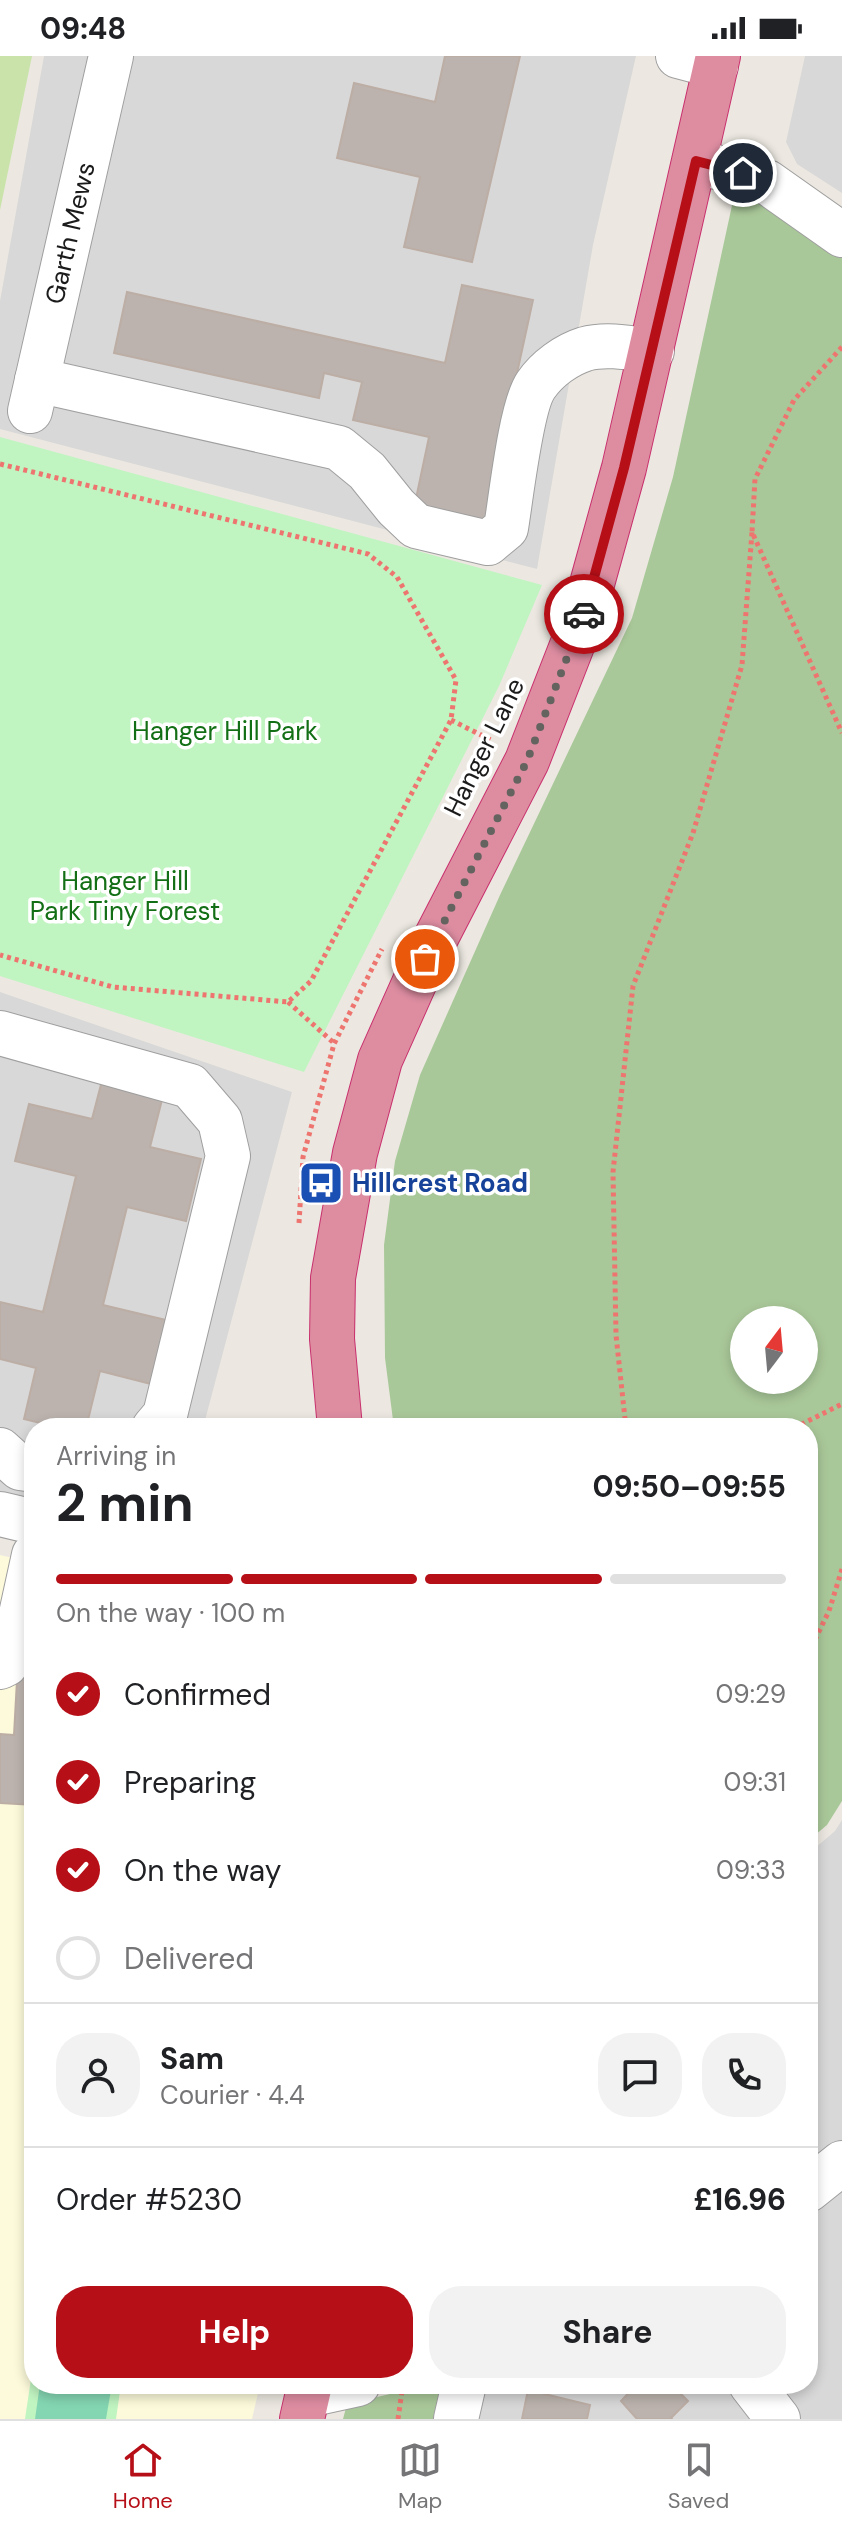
<!DOCTYPE html>
<meta charset="utf-8">
<style>
body{margin:0;font-family:"DM Sans",sans-serif;background:#f2f2f2;color:#202124;height:100vh;display:flex;flex-direction:column;font-size:30px;white-space:nowrap}
*{box-sizing:border-box;margin:0}
p{font-size:26px;color:#757577}
.icon{flex:none;width:44px;height:44px;fill:none;stroke:currentColor;stroke-width:2;stroke-linecap:round;stroke-linejoin:round}
.map{position:relative;flex:1;overflow:hidden}
.panel{position:absolute;left:24px;top:1362px;width:794px;height:976px;display:flex;flex-direction:column;background:#fff;border-radius:32px;box-shadow:0 4px 12px #0003}
.panel>*{flex:none}
.needle{width:52px;rotate:16deg}
.fabs{position:absolute;left:730px;top:1250px;display:grid;gap:16px}
.fabs a{display:grid;place-items:center;width:88px;height:88px;border-radius:50%;background:#fff;box-shadow:0 4px 12px #0003;font-size:40px}
.pin{position:absolute;display:grid;place-items:center;width:68px;height:68px;color:#fff;margin:-34px;border:4px solid #fff;border-radius:50%;box-shadow:0 2px 8px #0007}
.courier{position:absolute;display:grid;place-items:center;width:80px;height:80px;margin:-40px;border:6px solid #b70f18;border-radius:50%;background:#fff;color:#222;box-shadow:0 2px 10px #0007}
.head em{font-style:normal;font-weight:700}
.head div{display:flex;flex-direction:column-reverse}
.head{display:flex;align-items:center;justify-content:space-between;height:136px;padding:0 32px}
h1{font-size:52px;font-weight:700;line-height:60px}
.bar{display:grid;grid-template-columns:repeat(4,1fr);gap:12px 8px;align-content:center;height:96px;padding:0 32px}
.bar i{height:10px;border-radius:6px;background:#e0e0e0}
.bar .current{background:#b70f18}
.bar p{grid-column:span 4}
.line{display:flex;align-items:center;gap:20px;padding:0 32px;border-top:2px solid #e0e0e0}
.line div{flex:1}
.round{display:grid;place-items:center;flex:none;width:84px;height:84px;border-radius:32px;background:#f2f2f2}
ol{padding:0 32px;list-style:none}
li{display:flex;align-items:center;gap:24px;height:88px}
li p{margin-inline-start:auto}
li .icon{padding:8px;border-radius:50%;background:#b70f18;color:#fff;stroke-width:4}
li:last-child{color:#757577}
li i{width:44px;height:44px;border:4px solid #e0e0e0;border-radius:50%}
.action{display:flex;gap:16px;margin-top:auto;padding:16px 32px}
.action a{flex:1;height:92px;border-radius:32px;background:#b70f18;color:#fff;font-size:32px;font-weight:700;line-height:92px;text-align:center}
.action a+a{background:#f2f2f2;color:#202124}
.status{display:flex;justify-content:space-between;align-items:center;height:56px;padding:0 40px;background:#fff;direction:ltr}
.status svg{height:22px;fill:currentColor}
.dock{display:flex;justify-content:space-around;align-items:center;height:112px;border-top:2px solid #e0e0e0;background:#fff;font-size:22px;color:#757577}
.dock a{display:grid;justify-items:center;gap:4px}
.dock .current{color:#b70f18}
.map>svg:first-child{display:block}
</style>
<div class="status"><b>09:48</b><svg viewBox="0 0 49 12"><path d="M0 12V9h3v3zM5 12V6h3v6zM10 12V3h3v9zM15 12V0h3v12zM26 1h20v11H26zM47 4h2v5h-2z"/></svg></div>
<div class="map">
<svg width="842" height="2363" viewBox="0 0 842 2363">
<rect width="100%" height="100%" fill="#ece8e1"/>
<g fill="#d9d8d8">
<path d="M44 0H636L593 189 537 513 0 373V245Z"/>
<path d="M805 0H842V137L797 108 786 86Z"/>
<path d="M0 936 292 1036 203 1372H34V1445L0 1443Z"/>
<path d="M842 1764V2363H471L480 2328H808V1798L835 1775Z"/>
</g>
<path fill="#fcfada" d="M0 1499 34 1507V2328H260L252 2363H0Z"/>
<path fill="#c9e3aa" d="M0 0H32L0 154Z"/>
<g fill="#a9c899" fill-rule="evenodd">
<path d="M736 131 842 202V1745L827 1769 808 1785V1372H394L385 1302 384 1189 395 1105 420 1019 500 839 632 562 673 421ZM744 1264H804V1324H744Z"/>
<path d="M433 2328H454L446 2363H343L347 2348Z"/>
</g>
<g fill="#c0f4c1">
<path d="M0 381 542 529 499 630 304 1016 0 920Z"/>
<path d="M34 2303V2328H121L116 2363H25Z"/>
</g>
<path fill="#84d6b2" d="M40 2328H112L106 2363H35Z"/>
<g fill="#bcb3ae" stroke="#bcaea5" stroke-width="2">
<path d="M445 0H520L472 206 404 191 420 121 337 102 354 27 435 46Z"/>
<path d="M462 229 533 244 484 468 414 452 429 381 353 364 362 326 324 317 319 342 114 297 127 236 445 307Z"/>
<path d="M104 1017 165 1032 150 1091 201 1103 186 1165 127 1151 103 1249 166 1264 151 1328 100 1315 86 1372H61L24 1363 36 1312 0 1303V1246L43 1256 76 1120 15 1105 29 1048 92 1063Z"/>
<path d="M18 1606 34 1607V1749L0 1747V1678L14 1679Z"/>
<path d="M637 2328H691L681 2338 688 2345 671 2362 672 2363H637L621 2345Z"/>
<path d="M528 2334 590 2349 587 2363H522Z"/>
</g>
<g fill="none" stroke-linecap="round" stroke-linejoin="round">
<g stroke="#9f9f9f" stroke-width="46">
<g id="minor">
<path d="M678 0 716 10"/>
<path d="M696 105 767 126 842 179"/>
<path d="M37 324 339 392 367 415 396 451 416 470 488 487 506 472C511 442 521 350 536 329 547 313 566 299 585 293 606 287 631 292 652 295"/>
<path d="M30 355 111 0"/>
<path d="M0 977 190 1030 220 1065 228 1100 165 1359 154 1372"/>
<path d="M0 1394 20 1412 34 1414"/>
<path d="M0 1458 34 1466"/>
<path d="M0 1611 6 1608 13 1595 34 1499"/>
<path d="M808 2134 842 2107"/>
<path d="M751 2328 778 2363"/>
<path d="M308 2339 358 2328"/>
<path d="M456 2363 464 2328"/>
</g>
</g>
<g stroke="#c8306d" stroke-width="46">
<g id="highway">
<path d="M340 1372 332 1283 333 1222 355 1097 380 1004 425 903 527 705 582 564 624 412 718 0"/>
<path d="M302 2363 310 2328"/>
</g>
</g>
<g stroke="#ee756f" stroke-width="5" stroke-dasharray="4 4" stroke-linecap="butt">
<path d="M842 291 794 344 755 423 752 476 842 677"/>
<path d="M0 408 368 498 397 521 456 624 451 664 311 925 288 946 113 931 0 899"/>
<path d="M451 664 493 685"/>
<path d="M288 946 335 988"/>
<path d="M299 1167 303 1101 334 988 382 893"/>
<path d="M626 1372 616 1279 613 1116 633 930 693 777 742 609 752 476"/>
<path d="M794 1372 842 1348"/>
<path d="M808 1598 829 1555 842 1513"/>
<path d="M398 2363 403 2328"/>
</g>
<use href="#minor" stroke="#fff" stroke-width="44"/>
<use href="#highway" stroke="#de8da1" stroke-width="44"/>
</g>
<g fill="none" stroke-linecap="round" stroke-linejoin="round">
<path stroke="#646360" stroke-width="8" stroke-dasharray="0 14.4" d="M425 903 527 705 584 558"/>
<path stroke="#b70f18" stroke-width="10" d="M584 558 624 412 696 105 743 117"/>
</g>
<defs>
<g id="bus-square" transform="scale(2.3)"><rect x="-9" y="-9" width="18" height="18" rx="4" fill="#1a4fb4" stroke="#fff"/><path d="M-5-6H5V4H4V6H2V4H-2V6H-4V4H-5ZM-3.5-4V0h7V-4ZM-3.5 1.2v1.5H-2V1.2ZM2 1.2v1.5H3.5V1.2Z" fill="#fff"/></g>
</defs>
<g fill-rule="evenodd">
<use href="#bus-square" x="321" y="1127"/>
</g>
<g text-anchor="middle" stroke-width="7" stroke-linejoin="round" paint-order="stroke">
<g font-size="26" fill="#1b1b1b" stroke="#fff">
<text transform="translate(70 177) rotate(-77)" y="9">Garth Mews</text>
<text transform="translate(484 691) rotate(-64)" y="9">Hanger Lane</text>
</g>
<g font-size="26" fill="#136f15" stroke="#fff">
<text x="225" y="684">Hanger Hill Park</text>
<text x="125" y="834">Hanger Hill<tspan x="125" dy="30">Park Tiny Forest</tspan></text>
</g>
<g font-size="26" font-weight="bold" fill="#164399" stroke="#fff" text-anchor="start">
<text x="352" y="1136">Hillcrest Road</text>
</g>
</g>
</svg>
<div class="fabs">
<a><svg class="needle" viewBox="-14 -14 28 28"><path d="M0-13l5 13h-10z" fill="#e53935"/><path d="M0 13l5-13h-10z" fill="#757577"/></svg></a>
</div>
<div class="pin" style="left:425px;top:903px;background:#ea580c"><svg class="icon" aria-label="bag" viewBox="0 0 24 24"><path d="M5 8h14l-1 12H6zM9 8a3 3 0 0 1 6 0"/></svg></div>
<div class="pin" style="left:743px;top:117px;background:#1f2937"><svg class="icon" aria-label="home" viewBox="0 0 24 24"><path d="M3 11l9-7 9 7M6 9v11h12V9"/></svg></div>
<div class="courier" style="left:584px;top:558px"><svg class="icon" aria-label="car" viewBox="0 0 24 24"><path d="M5 17H2v-5l4-1 3-4h7l3 4 3 1v5h-3M9 17h6M6 11h13"/><circle cx="7" cy="17" r="2"/><circle cx="17" cy="17" r="2"/></svg></div>
<section class="panel">
<div class="head"><div><h1>2 min</h1><p>Arriving in</p></div><em>09:50–09:55</em></div>
<div class="bar"><i class="current"></i><i class="current"></i><i class="current"></i><i></i><p>On the way · 100 m</p></div>
<ol>
<li><svg class="icon" aria-label="check" viewBox="0 0 24 24"><path d="M5 12l5 5 9-10"/></svg>Confirmed<p>09:29</p></li>
<li><svg class="icon" aria-label="check" viewBox="0 0 24 24"><path d="M5 12l5 5 9-10"/></svg>Preparing<p>09:31</p></li>
<li><svg class="icon" aria-label="check" viewBox="0 0 24 24"><path d="M5 12l5 5 9-10"/></svg>On the way<p>09:33</p></li>
<li><i></i>Delivered</li>
</ol>
<div class="line" style="height:144px"><a class="round"><svg class="icon" aria-label="person" viewBox="0 0 24 24"><circle cx="12" cy="8" r="4"/><path d="M4 21q1-7 8-7t8 7"/></svg></a><div><b>Sam</b><p>Courier · 4.4</p></div><a class="round"><svg class="icon" aria-label="chat" viewBox="0 0 24 24"><path d="M4 5h16v11H9l-5 4z"/></svg></a><a class="round"><svg class="icon" aria-label="phone" viewBox="0 0 24 24"><path d="M5 4h4l2 5-3 2q2 4 5 5l2-3 5 2v4C11 20 4 13 5 4z"/></svg></a></div>
<div class="line" style="height:104px"><div>Order #5230</div><b>£16.96</b></div>
<div class="action"><a>Help</a><a>Share</a></div>
</section>
</div>
<nav class="dock">
<a class="current"><svg class="icon" aria-label="home" viewBox="0 0 24 24"><path d="M3 11l9-7 9 7M6 9v11h12V9"/></svg>Home</a>
<a><svg class="icon" aria-label="map" viewBox="0 0 24 24"><path d="M3 6l6-2 6 2 6-2v14l-6 2-6-2-6 2zM9 4v14M15 6v14"/></svg>Map</a>
<a><svg class="icon" aria-label="saved" viewBox="0 0 24 24"><path d="M7 4h10v16l-5-4-5 4z"/></svg>Saved</a>
</nav>
